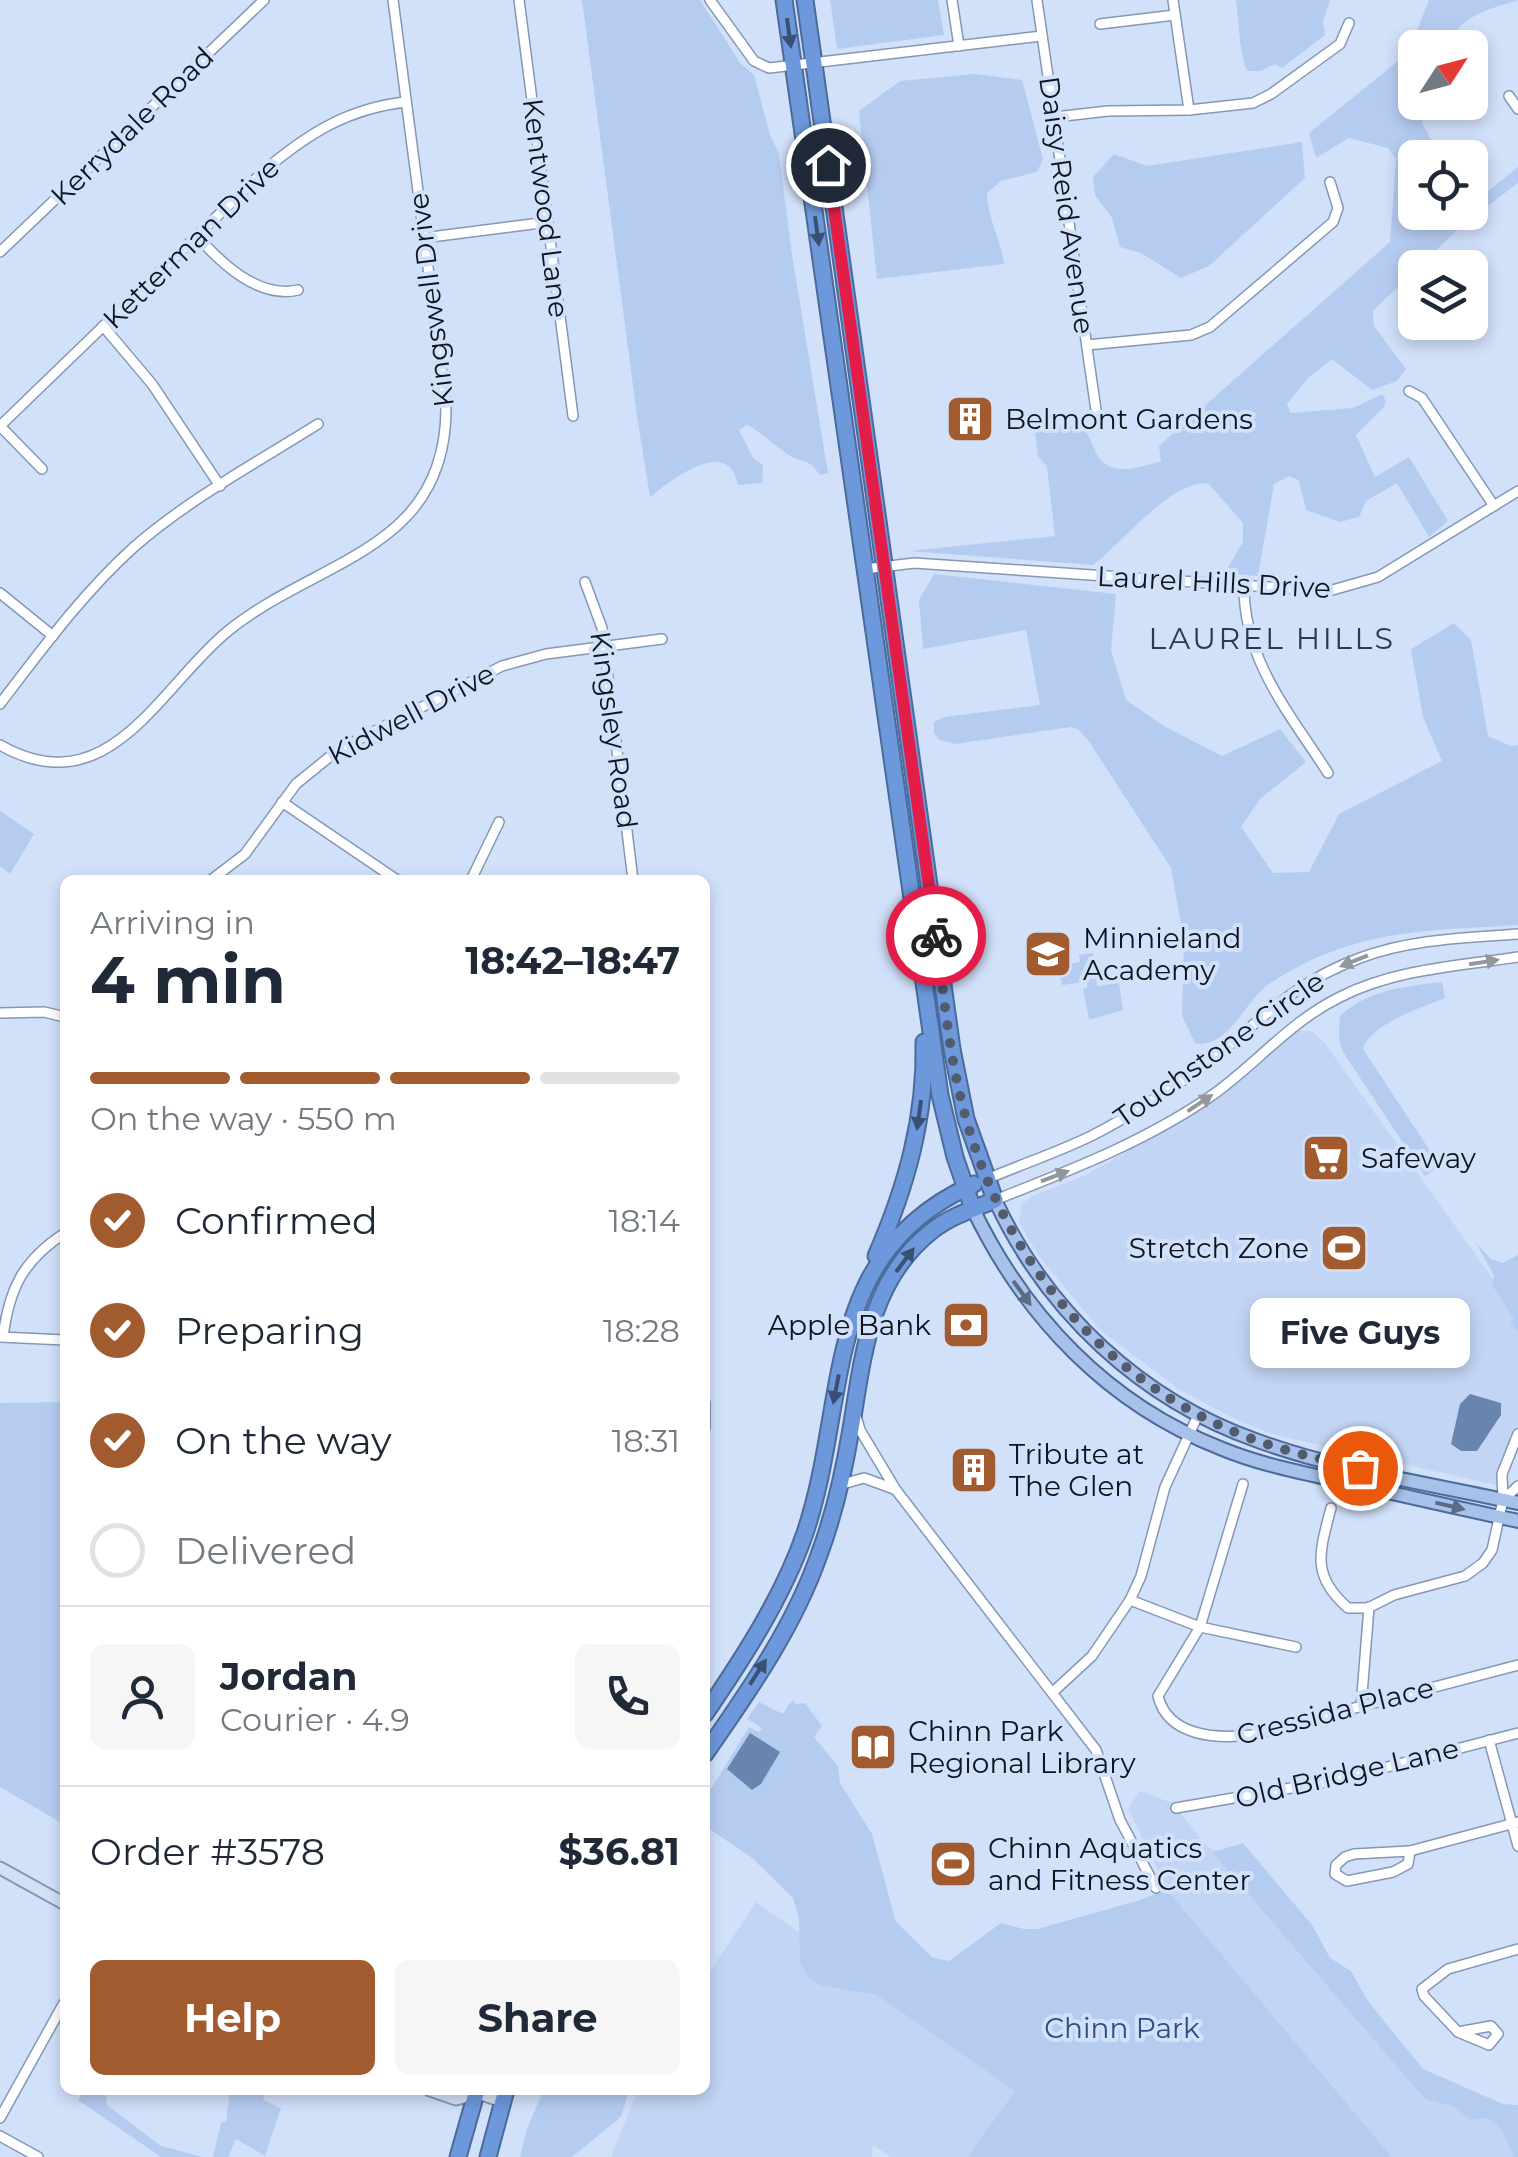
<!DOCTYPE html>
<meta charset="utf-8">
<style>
body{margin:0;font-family:Montserrat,sans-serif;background:#f6f6f7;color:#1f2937;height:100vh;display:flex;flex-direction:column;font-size:38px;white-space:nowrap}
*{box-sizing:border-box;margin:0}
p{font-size:32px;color:#747a83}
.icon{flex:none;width:55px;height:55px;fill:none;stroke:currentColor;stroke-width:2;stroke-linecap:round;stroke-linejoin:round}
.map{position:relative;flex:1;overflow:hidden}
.side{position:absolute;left:60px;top:875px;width:650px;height:1220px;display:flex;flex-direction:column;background:#fff;border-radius:15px;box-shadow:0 5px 15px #0003}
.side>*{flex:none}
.needle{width:65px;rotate:54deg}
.controls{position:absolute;left:1398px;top:30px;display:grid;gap:20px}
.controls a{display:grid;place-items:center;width:90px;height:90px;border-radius:15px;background:#fff;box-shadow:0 5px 15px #0003;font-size:50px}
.pin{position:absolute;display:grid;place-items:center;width:85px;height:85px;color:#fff;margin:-42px;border:5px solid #fff;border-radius:50%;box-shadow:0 2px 10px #0007}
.courier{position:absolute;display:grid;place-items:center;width:100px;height:100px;margin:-50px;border:8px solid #e11d48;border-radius:50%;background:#fff;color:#222;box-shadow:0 2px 12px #0007}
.bubble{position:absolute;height:70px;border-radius:15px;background:#fff;box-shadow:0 5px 15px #0003;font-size:32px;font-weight:700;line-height:70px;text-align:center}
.headline em{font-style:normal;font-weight:700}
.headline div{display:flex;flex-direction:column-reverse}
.headline{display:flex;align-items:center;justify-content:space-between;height:170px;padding:0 30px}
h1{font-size:65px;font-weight:700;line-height:75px}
.bar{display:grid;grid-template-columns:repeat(4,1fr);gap:15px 10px;align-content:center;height:120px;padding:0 30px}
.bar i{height:12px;border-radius:8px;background:#e0e1e3}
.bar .on{background:#a15b2f}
.bar p{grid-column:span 4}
.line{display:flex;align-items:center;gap:25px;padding:0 30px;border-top:2px solid #e0e1e3}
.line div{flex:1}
.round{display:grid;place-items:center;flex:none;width:105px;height:105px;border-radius:15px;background:#f6f6f7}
ol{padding:0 30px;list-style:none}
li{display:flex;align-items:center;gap:30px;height:110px}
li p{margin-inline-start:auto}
li .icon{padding:10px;border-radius:50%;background:#a15b2f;color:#fff;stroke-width:4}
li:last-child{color:#747a83}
li i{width:55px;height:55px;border:5px solid #e0e1e3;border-radius:50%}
.primary-button{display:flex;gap:20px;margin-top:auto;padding:20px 30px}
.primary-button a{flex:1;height:115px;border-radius:15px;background:#a15b2f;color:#fff;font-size:40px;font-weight:700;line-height:115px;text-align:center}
.primary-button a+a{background:#f6f6f7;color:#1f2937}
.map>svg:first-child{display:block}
</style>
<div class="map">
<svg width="1518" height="2157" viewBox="0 0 1518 2157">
<rect width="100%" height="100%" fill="#d1e1fa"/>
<g fill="#c2d5f4">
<path d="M1299 1030 1313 1032 1324 1042 1518 1314V1437L1500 1486 1275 1435 1237 1420 1180 1390 1100 1330 1038 1255 1019 1222 1022 1204 1032 1196 1086 1175 1189 1117 1236 1083Z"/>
<path d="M1140 1791 1172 1803 1207 1846 1237 1869 1424 2081 1518 2117V2157H1392L1182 1908 1175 1907 1128 1808Z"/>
<path d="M756 1902 1018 2087 967 2157H891L873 2145 872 2157H611L638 2090H705V1979Z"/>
</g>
<g fill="#b5ccf1">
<path d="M582 0H700L741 64 754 75 770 135 779 153 792 255 828 473 820 475C805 455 804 465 787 454 773 445 763 433 747 425L739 430 754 459 763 465 762 483 738 485C729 435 672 479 650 497L637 416Z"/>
<path d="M830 0H938L944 35 837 49Z"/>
<path d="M1236 0H1330L1323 22 1325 35 1282 68 1275 64 1261 71H1248C1239 58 1239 19 1236 0Z"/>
<path d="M1429 0H1518C1488 10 1459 15 1447 47L1415 48V102L1427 103 1422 123 1438 151 1456 157 1415 158V212H1470V176L1477 189 1487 192 1518 167V183L1460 227 1373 311 1374 326 1406 369 1397 381 1372 390 1332 359 1307 379 1287 404 1291 413 1353 408 1382 394 1386 401 1384 407 1356 435 1375 477 1409 457 1448 521 1429 537 1397 483 1366 501 1359 517 1340 522 1306 510 1299 481 1289 476 1274 484 1258 576 1224 574 1243 542V523L1208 483C1168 482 1123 543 1093 565L909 551 1055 536 1047 467 1038 456 1035 432 1080 425C1089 434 1091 441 1096 453 1108 478 1140 468 1161 461L1159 446 1390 242 1396 159 1388 148 1349 138 1316 158 1309 133 1408 53Z"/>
<path d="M975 74 1022 80 1043 159 1037 172 1001 181 987 193C987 217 1001 240 1004 264L877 279 859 111 900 81Z"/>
<path d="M1302 142 1305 178 1209 266 1181 278 1141 253 1120 247 1112 218 1095 195 1093 177 1114 154 1147 166Z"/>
<path d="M934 574 1116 594 1111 650 1126 700 1164 726 1222 756 1280 729 1306 762 1260 799 1241 827 1273 873 1309 872 1339 814 1442 761 1423 717 1411 649 1454 623 1471 640 1488 736 1511 746 1518 745V925C1423 931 1352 929 1269 984 1246 999 1228 1050 1195 1043L1182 1016 1184 941 1171 868 1088 740 1078 729 1071 727 955 744 939 740 934 733V722L944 717 1040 705 1026 630 923 649 919 600Z"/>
<path d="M0 811 34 834 10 874 0 866Z"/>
<path d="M1093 953 1097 986 1119 983 1123 1010 1089 1020 1083 989 1087 988V982L1062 985 1058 961H1064L1065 965 1080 962 1079 955Z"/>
<path d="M1442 982 1445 998C1421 1008 1370 1024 1363 1049L1440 1166 1425 1176 1345 1055C1337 1040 1339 1032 1340 1016 1367 990 1407 986 1442 982Z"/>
<path d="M1476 1243 1491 1259 1503 1263 1518 1255V1331L1510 1323 1514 1319 1492 1285 1494 1276Z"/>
<path d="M65 1402V1825L0 1787V1403Z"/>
<path d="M795 1700V1704L805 1703 822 1726 814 1737 838 1766 840 1783 872 1834 896 1922 933 1958 949 1961 1001 1923 1024 1929H1037L1137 1901 1167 1890 1392 2157H967L1015 2091 877 1995 820 1985 810 1979 800 1964 799 1917 793 1898 751 1857 705 1826V1799L749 1727 759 1732 762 1728 747 1719 759 1702 783 1714 789 1704Z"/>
<path d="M1243 1843 1312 1925 1330 1958 1351 1971 1367 2000 1423 2069 1503 2104 1518 2105V2157H1513C1505 2136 1499 2111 1471 2120L1453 2106 1425 2099 1212 1852Z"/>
<path d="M84 2090H105L107 2105 161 2146 203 2157H161L78 2100Z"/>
<path d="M230 2090H263L266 2091 263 2100 281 2108 265 2156 236 2139 228 2157H213L221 2123 226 2121Z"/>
<path d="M544 2090H629L621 2117 572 2157H520L527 2128Z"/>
</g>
<g fill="#6984af">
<path d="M1470 1394 1501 1403V1415L1477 1451H1461L1451 1444 1460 1404Z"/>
<path d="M750 1733 780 1752 761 1784 752 1790 727 1769Z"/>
</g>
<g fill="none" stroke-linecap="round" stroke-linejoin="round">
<g stroke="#8597b5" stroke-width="12">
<g id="street">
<path d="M519 0 573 416"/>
<path d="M710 0 754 61 769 68 1042 36"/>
<path d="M952 0 959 46"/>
<path d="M1037 0 1096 410"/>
<path d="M1173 0 1189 110"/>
<path d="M1100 24 1175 15"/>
<path d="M1509 96 1518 109"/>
<path d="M1055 117 1108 111 1189 110 1253 103 1271 94 1340 44 1349 23"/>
<path d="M197 236C221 263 258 299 298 290"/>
<path d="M423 238 548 222"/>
<path d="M0 252 264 0"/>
<path d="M103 326 152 384 220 486"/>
<path d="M1087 345 1191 335 1210 327 1333 222 1338 208 1330 182"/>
<path d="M1409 391 1422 398 1494 506"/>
<path d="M42 469 0 426 266 169C309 133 349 108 406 102"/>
<path d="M865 569 914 563 1329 591 1378 577 1518 491"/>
<path d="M585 582 602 628 633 880"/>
<path d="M1244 587C1244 661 1290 714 1328 773"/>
<path d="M0 593 53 636"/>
<path d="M0 704C42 649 83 593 134 547 189 499 256 463 318 424"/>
<path d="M0 745C109 807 160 686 228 631 318 558 448 551 446 405L393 0"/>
<path d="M282 802 397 880"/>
<path d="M211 880 245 854 296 784 338 750 502 666 546 654 662 639"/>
<path d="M471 880 499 822"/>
<path d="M0 1013 44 1012 65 1017"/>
<path d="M987 1179C1022 1164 1059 1152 1093 1135 1127 1118 1160 1096 1191 1075 1252 1032 1285 985 1360 958 1410 939 1465 938 1518 934"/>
<path d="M995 1200C1071 1170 1147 1141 1214 1094 1258 1062 1291 1021 1340 997 1395 969 1459 966 1518 957"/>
<path d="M0 1337 65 1340"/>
<path d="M3 1337C9 1289 23 1260 65 1233"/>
<path d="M705 1403V1428"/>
<path d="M856 1416 860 1430 896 1490 1096 1750 1120 1820 1156 1888"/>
<path d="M1243 1484 1200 1627 1158 1696C1168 1737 1217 1739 1252 1735L1518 1665"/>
<path d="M839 1485 864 1478 894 1489"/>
<path d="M1503 1500 1518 1486"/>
<path d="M1331 1508C1320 1551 1310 1575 1348 1608H1368L1394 1595 1465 1576 1483 1563 1492 1550 1503 1500 1502 1474 1518 1434"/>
<path d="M1130 1600 1200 1627 1296 1647"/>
<path d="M1053 1692 1092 1656 1130 1600 1141 1576 1165 1487 1198 1415"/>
<path d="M1361 1707 1369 1607"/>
<path d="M1489 1740 1518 1846"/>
<path d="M1176 1808 1337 1780 1518 1733"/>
<path d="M1410 1851 1408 1864 1393 1872 1347 1881 1335 1874 1336 1865 1345 1857 1354 1854Z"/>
<path d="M1410 1851 1518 1822"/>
<path d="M1491 2026 1498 2034 1489 2045 1458 2032Z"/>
<path d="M1458 2032 1424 1996 1422 1989 1448 1969 1518 1949"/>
<path d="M0 2118 65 2001"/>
<path d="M0 2136 38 2157"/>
</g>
</g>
<g stroke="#8597b5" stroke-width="15">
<g id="secondary">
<path d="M0 1868 65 1904"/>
<path d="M430 2090 456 2099 475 2094"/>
<path d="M470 2090 502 2101"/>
</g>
</g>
<g stroke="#4c6a9a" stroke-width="16">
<g id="primary">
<path d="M995 1200C1047 1312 1141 1400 1258 1441 1341 1471 1432 1484 1518 1503"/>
<path d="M973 1209C1025 1317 1108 1404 1220 1448 1263 1466 1309 1474 1353 1484 1408 1497 1463 1509 1518 1521"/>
</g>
</g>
<g stroke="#4c6a9a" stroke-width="19">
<g id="highway">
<path d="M784 0 940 1095 955 1157 973 1209"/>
<path d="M876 1256C906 1187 926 1118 924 1042"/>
<path d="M705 1714C743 1658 783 1597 805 1533 850 1400 818 1254 974 1184"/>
<path d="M705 1754C748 1692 794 1627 819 1555 834 1515 844 1471 851 1429 863 1357 869 1279 933 1230 951 1216 974 1209 995 1200L966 1119 952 1049 805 0"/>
<path d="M458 2157 477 2090"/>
<path d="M488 2157 506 2090"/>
</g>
</g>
<use href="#street" stroke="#fff" stroke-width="9"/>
<use href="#secondary" stroke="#d3e0f4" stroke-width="11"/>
<use href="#primary" stroke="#a7c1ea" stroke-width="12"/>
<use href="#highway" stroke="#6d98dc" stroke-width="15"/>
</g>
<defs><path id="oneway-solid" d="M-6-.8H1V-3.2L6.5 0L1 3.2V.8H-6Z" transform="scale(2.5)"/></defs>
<g fill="#395075">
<use href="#oneway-solid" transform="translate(789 33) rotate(82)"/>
<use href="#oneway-solid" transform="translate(817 231) rotate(82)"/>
<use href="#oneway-solid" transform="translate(919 1115) rotate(98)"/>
<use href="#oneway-solid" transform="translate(905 1260) rotate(-53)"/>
<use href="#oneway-solid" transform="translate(836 1389) rotate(101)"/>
<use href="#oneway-solid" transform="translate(758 1672) rotate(-57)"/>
</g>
<g fill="#93969b">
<use href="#oneway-solid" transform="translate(1354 961) rotate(158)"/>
<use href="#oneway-solid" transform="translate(1484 962) rotate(-9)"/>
<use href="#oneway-solid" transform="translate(1200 1103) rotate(-34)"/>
<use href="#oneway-solid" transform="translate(1055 1176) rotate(-21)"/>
</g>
<g fill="#5a6b85">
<use href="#oneway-solid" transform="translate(1022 1293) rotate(54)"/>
<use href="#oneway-solid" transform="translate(1450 1506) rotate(13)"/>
</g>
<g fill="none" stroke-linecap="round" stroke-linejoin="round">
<path stroke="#525c6c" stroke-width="10" stroke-dasharray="0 18" d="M936 936C944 995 949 1057 965 1115 1006 1266 1110 1388 1258 1441 1291 1453 1326 1460 1360 1468"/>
<path stroke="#e11d48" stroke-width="12" d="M828 165 936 936"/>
</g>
<defs>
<g id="building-square" transform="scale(2.5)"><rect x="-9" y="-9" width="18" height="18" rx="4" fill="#a15b2f" stroke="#d1e1fa"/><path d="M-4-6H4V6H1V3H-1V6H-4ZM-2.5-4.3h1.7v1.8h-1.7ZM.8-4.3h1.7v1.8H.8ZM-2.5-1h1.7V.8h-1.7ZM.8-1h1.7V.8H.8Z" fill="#fff"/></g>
<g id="school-square" transform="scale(2.5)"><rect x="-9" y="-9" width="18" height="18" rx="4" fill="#a15b2f" stroke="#d1e1fa"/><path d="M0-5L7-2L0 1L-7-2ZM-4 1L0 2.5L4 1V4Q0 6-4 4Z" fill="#fff"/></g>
<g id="supermarket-square" transform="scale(2.5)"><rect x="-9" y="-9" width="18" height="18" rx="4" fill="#a15b2f" stroke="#d1e1fa"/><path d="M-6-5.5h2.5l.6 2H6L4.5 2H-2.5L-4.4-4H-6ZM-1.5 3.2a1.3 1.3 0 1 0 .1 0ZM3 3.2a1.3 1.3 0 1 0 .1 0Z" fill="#fff"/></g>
<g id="stadium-square" transform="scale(2.5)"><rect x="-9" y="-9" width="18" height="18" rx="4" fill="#a15b2f" stroke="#d1e1fa"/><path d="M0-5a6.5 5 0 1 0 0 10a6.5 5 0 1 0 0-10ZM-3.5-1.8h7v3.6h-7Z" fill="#fff"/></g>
<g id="bank-square" transform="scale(2.5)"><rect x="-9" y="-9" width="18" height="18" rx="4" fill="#a15b2f" stroke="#d1e1fa"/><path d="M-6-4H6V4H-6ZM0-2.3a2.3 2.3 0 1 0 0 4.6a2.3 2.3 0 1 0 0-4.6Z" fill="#fff"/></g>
<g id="library-square" transform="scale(2.5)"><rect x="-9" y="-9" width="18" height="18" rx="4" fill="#a15b2f" stroke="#d1e1fa"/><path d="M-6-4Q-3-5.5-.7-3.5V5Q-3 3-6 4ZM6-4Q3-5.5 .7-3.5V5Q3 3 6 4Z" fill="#fff"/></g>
</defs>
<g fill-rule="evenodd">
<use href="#building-square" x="970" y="419"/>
<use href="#school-square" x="1048" y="954"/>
<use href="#supermarket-square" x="1326" y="1158"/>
<use href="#stadium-square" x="1344" y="1248"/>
<use href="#bank-square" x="966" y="1325"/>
<use href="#building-square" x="974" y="1470"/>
<use href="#library-square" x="873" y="1747"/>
<use href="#stadium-square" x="953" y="1864"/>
</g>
<g text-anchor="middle" stroke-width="8" stroke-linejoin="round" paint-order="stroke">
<g font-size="28" fill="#0e1520" stroke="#d1e1fa">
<text transform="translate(132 126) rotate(-44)" y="10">Kerrydale Road</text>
<text transform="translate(1067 205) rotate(82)" y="10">Daisy Reid Avenue</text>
<text transform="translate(546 208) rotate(83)" y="10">Kentwood Lane</text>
<text transform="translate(191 243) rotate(-44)" y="10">Ketterman Drive</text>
<text transform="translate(431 300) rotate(-97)" y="10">Kingswell Drive</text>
<text transform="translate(1214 582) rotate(3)" y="10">Laurel Hills Drive</text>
<text transform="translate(411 714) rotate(-28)" y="10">Kidwell Drive</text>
<text transform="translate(614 730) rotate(82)" y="10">Kingsley Road</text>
<text transform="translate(1219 1049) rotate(-35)" y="10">Touchstone Circle</text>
<text transform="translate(1335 1711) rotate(-14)" y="10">Cressida Place</text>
<text transform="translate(1347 1773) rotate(-13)" y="10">Old Bridge Lane</text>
</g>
<g font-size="28" fill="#0e1520" stroke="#d1e1fa" text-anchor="start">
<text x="1005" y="429">Belmont Gardens</text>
<text x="1083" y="948">Minnieland<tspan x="1083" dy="32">Academy</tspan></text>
<text x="1361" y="1168">Safeway</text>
<text x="1309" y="1258" text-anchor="end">Stretch Zone</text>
<text x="931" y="1335" text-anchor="end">Apple Bank</text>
<text x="1009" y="1464">Tribute at<tspan x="1009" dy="32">The Glen</tspan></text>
<text x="908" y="1741">Chinn Park<tspan x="908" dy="32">Regional Library</tspan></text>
<text x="988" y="1858">Chinn Aquatics<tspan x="988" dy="32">and Fitness Center</tspan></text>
</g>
<g font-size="28" fill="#2b4e87" stroke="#d1e1fa">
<text x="1122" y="2038">Chinn Park</text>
</g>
<g font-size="30" letter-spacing="2.5" fill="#2a3a53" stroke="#d1e1fa">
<text x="1272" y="649">LAUREL HILLS</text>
</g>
</g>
</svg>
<div class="controls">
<a><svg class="needle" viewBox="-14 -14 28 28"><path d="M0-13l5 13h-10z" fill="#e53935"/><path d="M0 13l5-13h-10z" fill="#747a83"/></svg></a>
<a><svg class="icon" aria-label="locate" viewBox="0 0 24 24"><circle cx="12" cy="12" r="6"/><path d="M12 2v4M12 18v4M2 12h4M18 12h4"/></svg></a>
<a><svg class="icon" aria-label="layers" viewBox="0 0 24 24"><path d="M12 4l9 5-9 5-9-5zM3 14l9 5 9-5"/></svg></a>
</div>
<div class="pin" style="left:1360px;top:1468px;background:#ea580c"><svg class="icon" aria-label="bag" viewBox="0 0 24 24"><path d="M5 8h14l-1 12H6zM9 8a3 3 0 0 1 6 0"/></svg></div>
<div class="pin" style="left:828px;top:165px;background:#1f2937"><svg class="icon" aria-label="home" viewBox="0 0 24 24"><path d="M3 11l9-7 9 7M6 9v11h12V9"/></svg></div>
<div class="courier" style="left:936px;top:936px"><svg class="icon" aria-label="bike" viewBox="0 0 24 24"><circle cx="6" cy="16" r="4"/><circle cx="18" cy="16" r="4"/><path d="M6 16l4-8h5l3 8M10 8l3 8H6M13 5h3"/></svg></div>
<div class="bubble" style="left:1250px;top:1298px;width:220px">Five Guys</div>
<section class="side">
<div class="headline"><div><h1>4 min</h1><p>Arriving in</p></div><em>18:42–18:47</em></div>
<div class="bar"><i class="on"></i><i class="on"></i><i class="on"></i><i></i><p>On the way · 550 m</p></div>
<ol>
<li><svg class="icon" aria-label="check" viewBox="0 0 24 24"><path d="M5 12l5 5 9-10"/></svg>Confirmed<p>18:14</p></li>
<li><svg class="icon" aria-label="check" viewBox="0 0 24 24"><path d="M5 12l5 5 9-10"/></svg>Preparing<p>18:28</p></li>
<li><svg class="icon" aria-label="check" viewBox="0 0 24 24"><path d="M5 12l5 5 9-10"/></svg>On the way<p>18:31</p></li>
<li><i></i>Delivered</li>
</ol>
<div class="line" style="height:180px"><a class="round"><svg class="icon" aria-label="person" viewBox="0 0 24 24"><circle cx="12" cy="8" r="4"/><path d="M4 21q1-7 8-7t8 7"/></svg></a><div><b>Jordan</b><p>Courier · 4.9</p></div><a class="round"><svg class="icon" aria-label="phone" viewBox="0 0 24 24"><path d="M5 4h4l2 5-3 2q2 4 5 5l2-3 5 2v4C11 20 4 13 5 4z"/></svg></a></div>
<div class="line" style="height:130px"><div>Order #3578</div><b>$36.81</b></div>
<div class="primary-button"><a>Help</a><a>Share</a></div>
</section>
</div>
